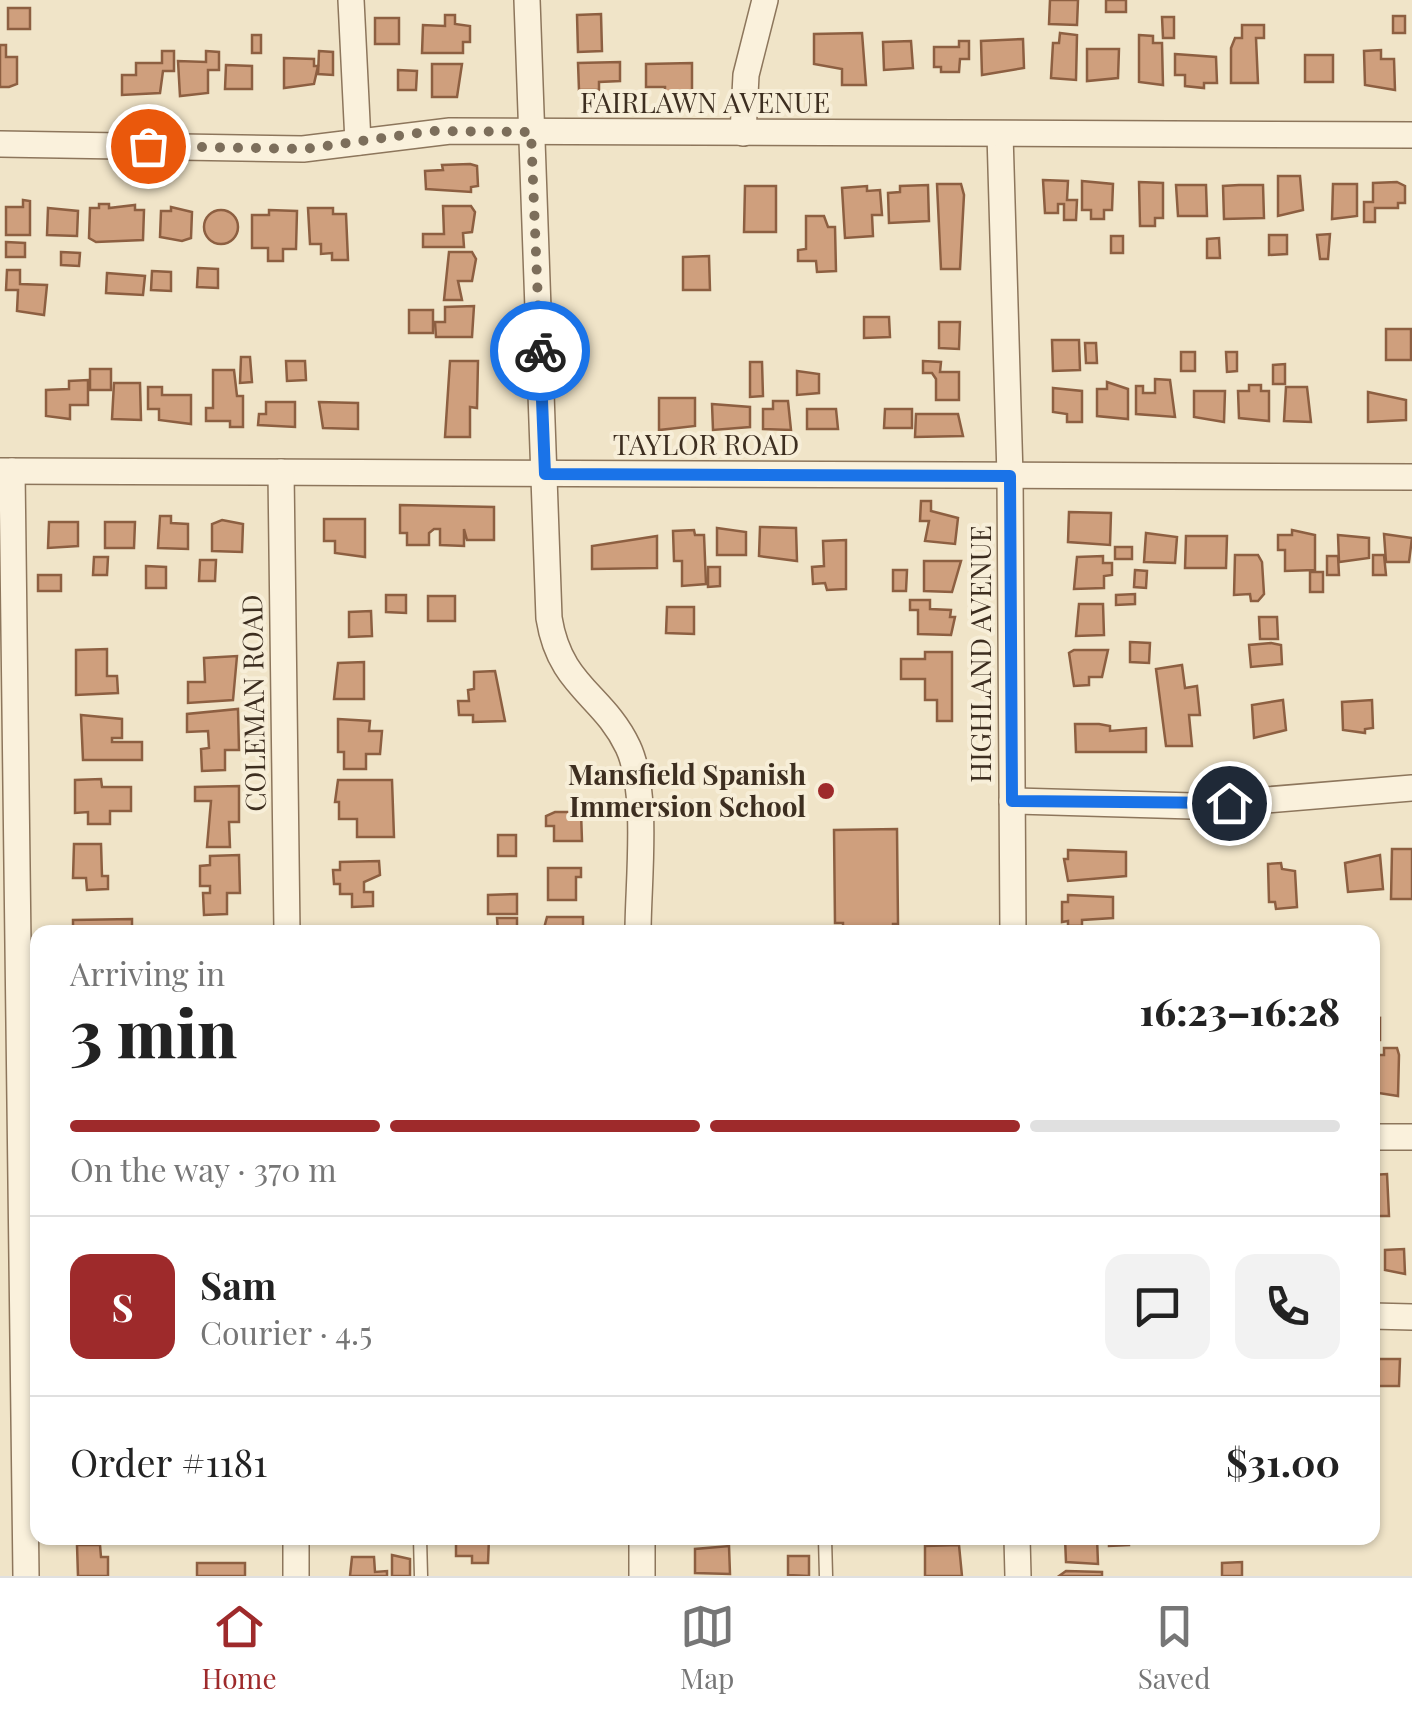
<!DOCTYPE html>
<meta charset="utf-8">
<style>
body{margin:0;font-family:"Playfair Display",serif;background:#f2f2f2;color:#222;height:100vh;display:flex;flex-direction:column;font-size:38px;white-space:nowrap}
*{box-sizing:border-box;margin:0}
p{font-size:32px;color:#767676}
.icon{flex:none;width:55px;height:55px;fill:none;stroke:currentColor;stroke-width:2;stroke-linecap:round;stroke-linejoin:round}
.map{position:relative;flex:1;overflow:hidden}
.side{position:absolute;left:30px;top:925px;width:1350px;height:620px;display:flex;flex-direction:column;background:#fff;border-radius:20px;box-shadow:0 2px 8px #0004}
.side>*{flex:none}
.pin{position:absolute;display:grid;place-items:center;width:85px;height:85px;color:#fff;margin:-42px;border:5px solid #fff;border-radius:50%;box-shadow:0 2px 10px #0007}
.courier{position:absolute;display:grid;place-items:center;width:100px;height:100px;margin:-50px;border:8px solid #1a73e8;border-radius:50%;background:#fff;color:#222;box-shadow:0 2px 12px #0007}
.head em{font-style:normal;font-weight:800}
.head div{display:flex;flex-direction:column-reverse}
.head{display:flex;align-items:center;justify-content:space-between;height:170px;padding:0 40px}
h1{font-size:65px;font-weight:800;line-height:75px}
.bar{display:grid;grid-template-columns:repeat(4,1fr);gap:15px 10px;align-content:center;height:120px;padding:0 40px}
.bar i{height:12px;border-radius:8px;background:#e0e0e0}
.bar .active{background:#9e2a2b}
.bar p{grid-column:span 4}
.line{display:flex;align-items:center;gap:25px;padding:0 40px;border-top:2px solid #e0e0e0}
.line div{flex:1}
.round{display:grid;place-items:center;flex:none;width:105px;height:105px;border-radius:20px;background:#f2f2f2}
.tab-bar{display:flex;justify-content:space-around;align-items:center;height:140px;border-top:2px solid #e0e0e0;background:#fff;font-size:28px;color:#767676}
.tab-bar a{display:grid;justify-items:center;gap:5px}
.tab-bar .active{color:#9e2a2b}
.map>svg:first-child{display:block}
</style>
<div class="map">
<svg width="1412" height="1576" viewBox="0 0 1412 1576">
<rect width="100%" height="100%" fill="#f0e4c8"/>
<g fill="#cf9f7d" stroke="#8d5f41" stroke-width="2.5">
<path d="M1050 0H1078L1077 25 1049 24Z"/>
<rect x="1106" y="0" width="20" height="12"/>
<rect x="8" y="8" width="22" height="21"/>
<path d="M601 14 602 51 578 52 577 15Z"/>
<path d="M445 15H455V24L470 26V42H463V53H422L423 25 445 26Z"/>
<rect x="1393" y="16" width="12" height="17"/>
<path d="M1162 17H1174V38H1163Z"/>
<rect x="375" y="18" width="24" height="26"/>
<path d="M1242 25H1264V38H1256L1258 83H1231V48L1235 38H1242Z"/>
<path d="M862 33 866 85H842V69L814 64V34Z"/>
<path d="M1060 33 1077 35 1076 80 1051 78 1053 43H1059Z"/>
<rect x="252" y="35" width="9" height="18"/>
<path d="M1139 35 1153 36V43H1162L1163 85 1139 82Z"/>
<path d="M1023 39 1024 68 982 75 981 41Z"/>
<path d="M911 41 913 68 884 70 883 42Z"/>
<path d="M959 41H969V59H960L959 72H941V67H934V47H959Z"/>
<path d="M0 45H6V57H17V84L9 87H0Z"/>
<path d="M1087 49H1119L1118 78 1087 81Z"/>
<path d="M1381 50V59H1394L1395 90 1365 85 1364 51Z"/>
<path d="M162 51H174V71H163L160 93 122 95V75H136V63H162Z"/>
<path d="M206 51 219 52V70H208V93L180 96 178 61 206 62Z"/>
<path d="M319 51 333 52V75L318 74Z"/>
<path d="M1175 54 1216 57 1217 83H1204V88L1185 86V75H1175Z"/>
<rect x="1305" y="55" width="28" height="27"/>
<path d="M284 58 314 59V66H318L314 84 284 88Z"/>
<path d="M620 62V81L599 82V90H579L578 63Z"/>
<path d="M692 63V93L665 95V87H646V64Z"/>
<path d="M432 64H462L457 97H432Z"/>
<path d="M226 65 252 66V89H225Z"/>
<path d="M398 70 417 71 416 90H398Z"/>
<path d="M470 164 477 166 478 186 471 187V192L426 189 425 171 443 170 442 165Z"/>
<path d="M1278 176H1300L1303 210 1278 216Z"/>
<path d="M1043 180 1068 181 1067 200H1077L1076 220H1064V204H1058V213H1045Z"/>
<path d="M1082 181 1113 184 1112 210H1104V219H1091V210H1082Z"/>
<path d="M1139 182 1163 183V218H1155V226H1140Z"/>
<path d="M1397 182 1405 186V203H1398V208H1375V222H1364V202H1373V183Z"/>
<path d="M937 184H961L964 195 960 269H941Z"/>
<path d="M1333 184H1357V216L1332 219Z"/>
<path d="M928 185 929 221 889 223 888 193 900 192V186Z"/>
<path d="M1176 185H1206L1207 216H1178Z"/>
<path d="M1239 185H1263L1264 218 1224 219 1223 186Z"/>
<path d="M745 186H776V232H744Z"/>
<path d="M867 186V191L880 190 882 215H872L873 236 845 238 842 188Z"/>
<path d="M23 200 30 201V235H6V207H23Z"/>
<path d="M99 204H109V208L135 205V210H144L143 240 96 242 89 238 90 208H99Z"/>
<path d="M443 206H471L475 212 472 232 463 233 464 247H423V234H444Z"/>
<path d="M171 207 192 212 191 238 182 241 160 237 161 211H171Z"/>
<path d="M48 208 78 211 77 236 47 235Z"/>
<path d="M308 208H333V214H346L348 260H332V253L321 254V244H310Z"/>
<path d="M269 210 297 211 296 249H283V261H268V248H252V215H269Z"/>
<circle cx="221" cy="227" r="17"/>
<path d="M806 216H824L828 227H835L836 271 817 272 816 261H798V250L806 249Z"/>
<path d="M1330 234 1328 259H1320L1317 235Z"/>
<path d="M1269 235H1287V254L1269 255Z"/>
<rect x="1111" y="236" width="12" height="17"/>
<path d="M1219 238 1220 258H1207V239Z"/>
<path d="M6 242 25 243V257H6Z"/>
<path d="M61 252 80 253 79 266 61 265Z"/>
<path d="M449 252H472L476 259 472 281H458L462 300H444Z"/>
<path d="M709 256 710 290H683V257Z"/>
<path d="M198 268 218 269V288L197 287Z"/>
<path d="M7 270H20V284L47 285 44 315 17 311 18 290H6Z"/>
<path d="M152 271 171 272V291L151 290Z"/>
<path d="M107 273 145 276 143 295 106 293Z"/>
<path d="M474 306 472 337H436L435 322H445V307Z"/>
<rect x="409" y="310" width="24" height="23"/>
<path d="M864 317H889L890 337 864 338Z"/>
<path d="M939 322H960L959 349 939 348Z"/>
<rect x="1386" y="329" width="25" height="31"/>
<path d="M1052 340H1079L1080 370 1053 371Z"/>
<path d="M1085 343H1096L1097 363H1086Z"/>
<rect x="1181" y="352" width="14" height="19"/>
<path d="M1226 352H1237V371L1227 372Z"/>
<path d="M241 357H250L252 382 240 383Z"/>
<path d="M286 361H305L306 380 287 381Z"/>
<path d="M450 361H478L477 408 470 407V437H445Z"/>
<path d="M923 361 941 362 940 372H959V400H936V379L932 373H923Z"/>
<path d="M750 362H762L763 396 750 397Z"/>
<path d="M1285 364V384H1273V365Z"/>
<rect x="90" y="369" width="21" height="21"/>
<path d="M213 370H234L237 396H243V427H230V421H206V408H213Z"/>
<path d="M797 371 819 374V393L797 395Z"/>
<path d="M1155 379 1170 380 1175 417 1136 414V386H1143V393H1155Z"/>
<path d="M88 380V405H70V419L46 416V390L69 389V381Z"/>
<path d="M1107 382 1128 389V419L1097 416V389H1107Z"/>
<path d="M114 383H140L141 420 112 419Z"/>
<path d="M1249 385H1261V391H1269V421L1239 418 1238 391H1249Z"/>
<path d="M148 387H162V395H191V424L159 420V409H148Z"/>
<path d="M1286 387H1307L1311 422 1284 421Z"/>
<path d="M1053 388 1082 391V422H1067V414L1053 412Z"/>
<path d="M1194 391H1225L1224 422 1194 417Z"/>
<path d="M1368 392 1406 400V420L1368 422Z"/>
<path d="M659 398H695V426L659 430Z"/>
<path d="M773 401H788L791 430 763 429V409H773Z"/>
<path d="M266 402H295V427L258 425 259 414H266Z"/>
<path d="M319 402 358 403V429L323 428Z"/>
<path d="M712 404 750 407V427L713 430Z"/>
<path d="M807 409H836L838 429H807Z"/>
<path d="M885 409H912V428H884Z"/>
<path d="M916 414H958L963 436 915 437Z"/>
<path d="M921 501H931V511L958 518 955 544 925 541 929 521H920Z"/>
<path d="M400 505 494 507V540H467L464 529V546L440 545V529H434L429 533V545H407V533H400Z"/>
<path d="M1069 512 1111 513 1110 545 1068 542Z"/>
<path d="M160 516H171V523L188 524V549L158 548Z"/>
<path d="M324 519H365V557L335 553V541H324Z"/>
<path d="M222 520 243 524 242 552 212 551V524Z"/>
<path d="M49 522H78V546L48 548Z"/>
<path d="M105 522H135L134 548H105Z"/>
<path d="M760 527 796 528 797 561 759 556Z"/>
<path d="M717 528 746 532V555H717Z"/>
<path d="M694 530 695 535H704L706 584 682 586V561H674L673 531Z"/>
<path d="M1292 530 1315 535V570L1285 571V550H1278V535H1292Z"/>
<path d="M1146 533 1177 537 1175 563 1144 562Z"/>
<path d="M1384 534 1412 538 1409 562H1386Z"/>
<path d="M1338 535 1369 538V558L1339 562Z"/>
<path d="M657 536V568L592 569V546Z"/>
<path d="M1186 536H1227L1226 568H1185Z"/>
<path d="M846 540V589L827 590 825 583 813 584 812 567 824 566 823 541Z"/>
<rect x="1115" y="547" width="17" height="12"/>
<path d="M1235 555H1258L1262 562 1264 594 1258 601H1251L1250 594 1234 595Z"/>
<path d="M1373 555H1384L1386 575H1373Z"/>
<path d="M1103 556V563H1112V575L1104 576V588L1074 589 1077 557Z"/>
<path d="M1327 556H1338L1339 575H1327Z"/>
<path d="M94 557H108L107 575H93Z"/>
<path d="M200 560H216L215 581H199Z"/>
<path d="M924 561H961L952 592 924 591Z"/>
<path d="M146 566 166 567V588H146Z"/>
<path d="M708 567H720V586L708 587Z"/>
<path d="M893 570H907L906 591H893Z"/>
<path d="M1135 570 1147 571 1146 588 1134 587Z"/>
<rect x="1310" y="572" width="13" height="20"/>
<rect x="38" y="575" width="23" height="16"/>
<path d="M1135 594V604L1116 605V595Z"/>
<path d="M386 595H406V613L386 612Z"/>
<rect x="428" y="596" width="27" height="25"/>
<path d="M910 600H930V609L951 610 950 617H955L951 635 918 634V610H910Z"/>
<path d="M1079 604H1103L1104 635 1076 636Z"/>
<path d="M667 607H694V634L666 633Z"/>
<path d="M371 611 372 636 349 637V612Z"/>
<path d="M1259 617H1277L1278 639H1260Z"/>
<path d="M1130 642 1150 643 1149 663 1130 662Z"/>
<path d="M1271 643 1281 645 1282 664 1251 667 1249 645Z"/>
<path d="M107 649V676H117L118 693 76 695V650Z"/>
<path d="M1074 650H1108L1102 677H1089V685L1074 686 1069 653Z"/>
<path d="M925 652H952V721H937V700H925V679H901V659H925Z"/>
<path d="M237 656 233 700 188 703V682H205L204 658Z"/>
<path d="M364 662V699H334L338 663Z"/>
<path d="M1182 665 1185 688 1197 686 1200 715H1189L1192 746H1166L1156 669Z"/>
<path d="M495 671 505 721 473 722V715H459L458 701H469L468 690 474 689V672Z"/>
<path d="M1283 700 1286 730 1254 738 1252 705Z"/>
<path d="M1372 700 1373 728 1365 729V733L1343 730 1342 702Z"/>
<path d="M238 709 239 750H225V770L202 771 201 749 209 748 208 731 187 732V714Z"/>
<path d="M81 715 122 719V738H112V742H142V760H83Z"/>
<path d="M338 719 370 721 369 731H382L380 754H366V769H344V752H338Z"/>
<path d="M1075 724H1099L1110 726V731L1146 728V752H1076Z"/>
<path d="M101 779 102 787H131V811H110V824H88V812L75 813V780Z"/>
<path d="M338 780H392L394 837H357V819H339V802H335Z"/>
<path d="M239 786V822H229L230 847H207L211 801H195V787Z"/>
<path d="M555 812H581L582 841H554V826H546V816Z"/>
<path d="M897 829 898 924H893V932H799L843 929V923H835L834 830Z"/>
<rect x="498" y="835" width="18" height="21"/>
<path d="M74 844H101L102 876H108V889L87 890 86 878H73Z"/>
<path d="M1392 849H1412V899H1391Z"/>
<path d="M1068 850 1126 852V876L1068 881 1064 859H1068Z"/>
<path d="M239 855 240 893H227V914L204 915 203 893H210V886H200V866L210 865V856Z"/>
<path d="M1380 855 1383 889 1348 892 1345 863Z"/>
<path d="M379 861 380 875 364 882V892H373V906L352 907V894H340V884H334L333 870H340V862Z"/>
<path d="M1281 863 1282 869 1295 871 1297 907 1276 909 1275 902H1269L1268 864Z"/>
<path d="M548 868H581V877H576V900H548Z"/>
<path d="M517 894V914H488V895Z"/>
<path d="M1068 895 1113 897V918L1082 920V926H1068V921L1062 922V902H1068Z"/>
<path d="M547 917H583V932H543Z"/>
<path d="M497 918H517V932H498Z"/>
<path d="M132 919V932H73V920Z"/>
<path d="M1380 1018V1040H1372V1019Z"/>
<path d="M1384 1048H1397L1399 1055 1398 1096 1372 1092V1055H1384Z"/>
<path d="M1387 1174 1389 1216H1372V1175Z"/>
<path d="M1404 1249 1405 1274 1385 1270V1250Z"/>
<path d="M1372 1359H1400L1399 1386H1372Z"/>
<path d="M456 1538H489L488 1563H472V1556H456Z"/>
<path d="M924 1538H963V1541L924 1542Z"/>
<path d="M1065 1538H1097L1098 1564 1066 1562Z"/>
<path d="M1109 1538H1129V1545L1109 1546Z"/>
<path d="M77 1545H100L101 1557H108V1576H78Z"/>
<path d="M959 1545 962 1576H925V1546Z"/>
<path d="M729 1546 730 1574 695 1573V1549Z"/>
<path d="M392 1555 410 1559V1576H392Z"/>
<path d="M788 1556H809V1576L788 1575Z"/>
<path d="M352 1557H374L375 1572 387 1571V1576H350Z"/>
<path d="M1242 1562V1576H1222V1563Z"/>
<rect x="197" y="1563" width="48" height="13"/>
<path d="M1066 1571 1102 1572V1576H1059Z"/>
</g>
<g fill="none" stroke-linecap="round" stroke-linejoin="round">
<g stroke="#8d765c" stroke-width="15">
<g id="service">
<path d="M420 1538 421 1576"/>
<path d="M825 1538 826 1576"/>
</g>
</g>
<g stroke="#8d765c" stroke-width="28">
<g id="minor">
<path d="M351 0 358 142"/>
<path d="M527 0 549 618C560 687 603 694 628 747 649 792 638 882 638 932"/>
<path d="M743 133 746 75 765 0"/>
<path d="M1000 134 1010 476 1013 932"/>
<path d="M0 144 303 149 450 131 1412 135"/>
<path d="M0 471 1412 477"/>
<path d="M12 471 26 1576"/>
<path d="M281 472 287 932"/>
<path d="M1012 801 1193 806 1412 788"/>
<path d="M1372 1137H1412"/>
<path d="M1372 1316 1412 1317"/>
<path d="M296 1538V1576"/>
<path d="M642 1538V1576"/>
<path d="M1017 1538 1018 1576"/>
</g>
</g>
<use href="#service" stroke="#faf1dc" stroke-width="12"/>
<use href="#minor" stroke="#faf1dc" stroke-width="25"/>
</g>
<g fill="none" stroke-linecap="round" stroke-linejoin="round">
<path stroke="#7c6e5b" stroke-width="10" stroke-dasharray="0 18" d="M148 146 304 149 432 131 531 132 540 351"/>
<path stroke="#1a73e8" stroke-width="12" d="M540 351 545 474 1010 476 1012 801 1229 803"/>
</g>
<circle fill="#9e2a2b" stroke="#f7eed8" stroke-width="4" cx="826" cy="791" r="10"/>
<g text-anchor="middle" stroke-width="8" stroke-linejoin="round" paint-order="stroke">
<g font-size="28" fill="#3d2e20" stroke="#f7eed8">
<text x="705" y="113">FAIRLAWN AVENUE</text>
<text x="706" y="455">TAYLOR ROAD</text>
<text transform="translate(981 654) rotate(-90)" y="10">HIGHLAND AVENUE</text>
<text transform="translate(254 703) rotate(-91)" y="10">COLEMAN ROAD</text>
</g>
<g font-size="28" font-weight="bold" fill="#3d2e20" stroke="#f7eed8" text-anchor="end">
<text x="806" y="785">Mansfield Spanish<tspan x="806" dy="32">Immersion School</tspan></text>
</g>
</g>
</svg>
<div class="pin" style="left:148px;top:146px;background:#ea580c"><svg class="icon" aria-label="bag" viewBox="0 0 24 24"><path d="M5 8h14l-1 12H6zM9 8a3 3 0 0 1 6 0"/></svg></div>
<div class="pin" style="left:1229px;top:803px;background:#1f2937"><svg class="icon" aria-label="home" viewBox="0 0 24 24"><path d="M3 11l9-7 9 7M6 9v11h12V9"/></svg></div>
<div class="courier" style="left:540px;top:351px"><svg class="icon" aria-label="bike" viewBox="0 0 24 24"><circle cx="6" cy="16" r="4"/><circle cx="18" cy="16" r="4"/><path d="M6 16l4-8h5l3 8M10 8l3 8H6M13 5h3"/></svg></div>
<section class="side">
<div class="head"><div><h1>3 min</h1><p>Arriving in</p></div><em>16:23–16:28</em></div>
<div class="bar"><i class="active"></i><i class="active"></i><i class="active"></i><i></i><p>On the way · 370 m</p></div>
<div class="line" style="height:180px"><b class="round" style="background:#9e2a2b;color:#fff">S</b><div><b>Sam</b><p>Courier · 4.5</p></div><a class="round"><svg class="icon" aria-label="chat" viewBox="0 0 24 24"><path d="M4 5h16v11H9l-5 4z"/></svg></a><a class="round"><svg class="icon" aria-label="phone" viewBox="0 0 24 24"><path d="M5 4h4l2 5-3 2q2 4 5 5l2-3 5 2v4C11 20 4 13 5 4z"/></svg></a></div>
<div class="line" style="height:130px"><div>Order #1181</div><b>$31.00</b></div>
</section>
</div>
<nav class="tab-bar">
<a class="active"><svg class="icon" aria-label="home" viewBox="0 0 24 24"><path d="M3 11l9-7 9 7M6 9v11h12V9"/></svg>Home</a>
<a><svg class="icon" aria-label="map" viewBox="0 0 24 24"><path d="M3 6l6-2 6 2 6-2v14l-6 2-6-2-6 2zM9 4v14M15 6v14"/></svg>Map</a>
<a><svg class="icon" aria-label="saved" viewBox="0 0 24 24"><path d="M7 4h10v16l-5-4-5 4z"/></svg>Saved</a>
</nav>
